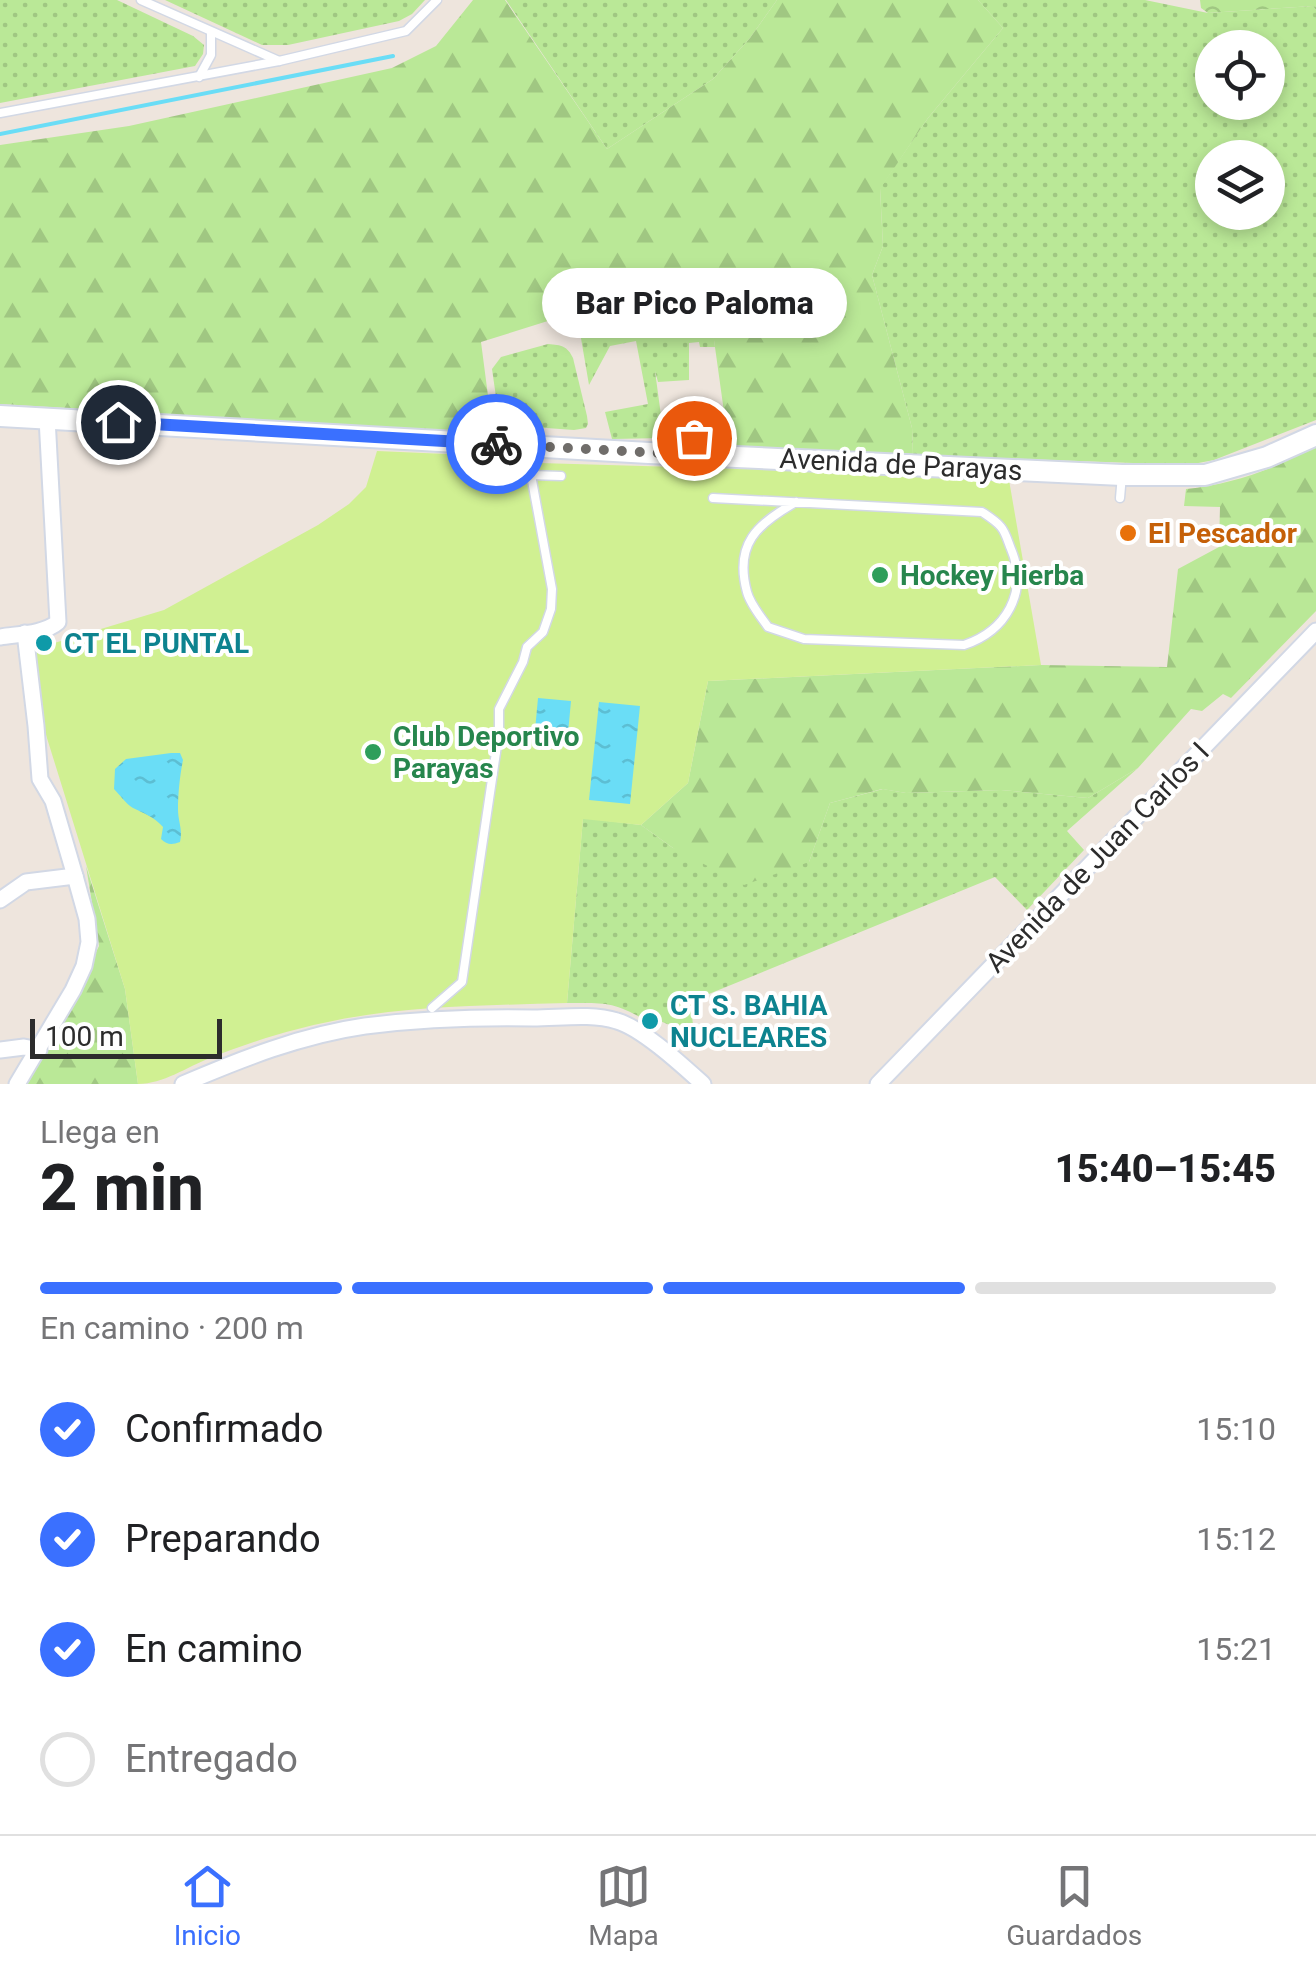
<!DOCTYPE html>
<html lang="es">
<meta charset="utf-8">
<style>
body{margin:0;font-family:Roboto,sans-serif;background:#f2f2f2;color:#202124;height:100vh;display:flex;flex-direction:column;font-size:38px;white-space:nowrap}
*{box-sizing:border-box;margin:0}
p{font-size:32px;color:#757577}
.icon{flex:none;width:55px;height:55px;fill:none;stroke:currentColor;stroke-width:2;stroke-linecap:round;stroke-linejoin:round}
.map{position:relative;height:1084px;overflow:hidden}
.details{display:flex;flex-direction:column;background:#fff;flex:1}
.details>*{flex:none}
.controls{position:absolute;left:1195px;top:30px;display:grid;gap:20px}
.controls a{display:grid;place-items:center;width:90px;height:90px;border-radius:50%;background:#fff;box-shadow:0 5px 15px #0003;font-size:50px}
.scale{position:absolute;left:30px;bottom:25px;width:192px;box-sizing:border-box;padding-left:10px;border:5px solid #2c2c2c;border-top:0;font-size:28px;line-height:35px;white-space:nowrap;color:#2c2c2c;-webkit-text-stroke:8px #fff;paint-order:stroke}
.pin{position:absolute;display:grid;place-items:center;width:85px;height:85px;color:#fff;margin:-42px;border:5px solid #fff;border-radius:50%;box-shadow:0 2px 10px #0007}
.courier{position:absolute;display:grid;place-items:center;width:100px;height:100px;margin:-50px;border:8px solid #3a70ff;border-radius:50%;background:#fff;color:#222;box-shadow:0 2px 12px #0007}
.bubble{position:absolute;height:70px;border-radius:35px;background:#fff;box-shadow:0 5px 15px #0003;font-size:32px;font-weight:800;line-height:70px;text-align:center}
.overview em{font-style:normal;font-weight:800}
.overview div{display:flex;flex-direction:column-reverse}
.overview{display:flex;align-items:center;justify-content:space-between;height:170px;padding:0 40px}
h1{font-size:65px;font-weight:800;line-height:75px}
.bar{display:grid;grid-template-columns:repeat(4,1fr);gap:15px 10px;align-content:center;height:120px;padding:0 40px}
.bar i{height:12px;border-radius:8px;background:#e0e0e0}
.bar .on{background:#3a70ff}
.bar p{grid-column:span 4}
ol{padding:0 40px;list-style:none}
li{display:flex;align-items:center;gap:30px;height:110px}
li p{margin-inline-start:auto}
li .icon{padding:10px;border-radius:50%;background:#3a70ff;color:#fff;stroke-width:4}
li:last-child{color:#757577}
li i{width:55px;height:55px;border:5px solid #e0e0e0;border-radius:50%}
.dock{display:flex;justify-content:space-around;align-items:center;height:140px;border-top:2px solid #e0e0e0;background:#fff;font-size:28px;color:#757577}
.dock a{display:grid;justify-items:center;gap:5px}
.dock .on{color:#3a70ff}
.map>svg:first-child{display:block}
</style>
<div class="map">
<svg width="1316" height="1084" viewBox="0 0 1316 1084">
<defs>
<pattern id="grass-dots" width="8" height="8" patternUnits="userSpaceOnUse" patternTransform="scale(2.5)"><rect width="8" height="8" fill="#bae897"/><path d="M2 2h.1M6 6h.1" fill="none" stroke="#a0c782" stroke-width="1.8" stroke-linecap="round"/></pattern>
<pattern id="forest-firs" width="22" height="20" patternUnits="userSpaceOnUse" patternTransform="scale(2.5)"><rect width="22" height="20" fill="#bae897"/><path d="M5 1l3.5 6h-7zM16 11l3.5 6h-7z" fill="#a0c782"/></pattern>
<pattern id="park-crowns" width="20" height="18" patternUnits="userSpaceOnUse" patternTransform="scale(2.5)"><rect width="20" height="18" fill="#bae897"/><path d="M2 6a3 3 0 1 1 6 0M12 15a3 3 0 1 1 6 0" fill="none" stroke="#a0c782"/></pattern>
<pattern id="water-ripples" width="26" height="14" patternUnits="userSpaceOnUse" patternTransform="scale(2.5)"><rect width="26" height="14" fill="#6addf6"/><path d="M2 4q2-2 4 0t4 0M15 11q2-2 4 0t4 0" fill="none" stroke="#5cbed3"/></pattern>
</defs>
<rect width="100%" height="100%" fill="#eee5dd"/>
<g fill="url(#grass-dots)" fill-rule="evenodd">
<path d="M0 0H117L193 36 204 45 203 54 195 66 0 103Z"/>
<path d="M165 0H425L412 14 399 21 288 45H262Z"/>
<path d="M506 0H777L750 38 713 79 607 149Z"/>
<path d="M978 0H1145L1208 13 1313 6 1316 10V420L1214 460 1188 465 913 455 912 428 872 275 883 246 880 188 928 118 1003 28ZM1212 48H1268V102H1212ZM1212 158H1268V212H1212Z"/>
<path d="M705 267 715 347H700L699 342 689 343V380L658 382 655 371 664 438 612 439 605 412 648 404 636 341 610 346 589 385 577 315 645 302Z"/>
<path d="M548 344C562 345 567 346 573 358L587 416 588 424 586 428 574 430 506 425 498 411 492 369 501 357Z"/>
<path d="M1138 768 1067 831 1084 850 1027 910 995 877 699 998C689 1012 692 1021 696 1036L648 1016 645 1020C613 1001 603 1003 567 1003L583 818 641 825 673 848 809 862 830 803 883 789 906 793 1001 790 1088 798Z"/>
</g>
<g fill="url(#forest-firs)">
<path d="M473 0H505L607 149 713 79 750 38 777 0H978L1003 28 928 118 880 189 883 246 872 275 912 428 913 455 729 448 704 268 645 302 551 320 481 342 493 434 0 404V145L129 126 392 68 436 46Z"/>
<path d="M1316 446V611L1231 698 1223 694 1202 711 1191 709 1138 768 1088 798 1001 790 906 793 882 789 830 803 809 862 744 885 673 848 641 825 688 783 708 681 1041 665 1167 667 1178 569 1219 547 1220 507 1184 506 1186 489C1234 484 1274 469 1316 446Z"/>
<path d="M86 866 125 989 138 1084H25L64 1018 99 946Z"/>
</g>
<path fill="url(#park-crowns)" d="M1200 0H1316V10L1313 6 1208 13 1201 8Z"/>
<path fill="#d0f092" d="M377 451 538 458 539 463 711 468 714 464 1009 480 1041 665 708 681 688 783 641 825 583 819 567 1003C475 1006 388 1005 298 1029 269 1036 239 1047 210 1058 187 1067 163 1084 138 1084L125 989 42 722 31 650 164 610 318 525 349 504 366 487Z"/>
<g fill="url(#water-ripples)">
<path d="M538 698 571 701 568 733 535 730Z"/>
<path d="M599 702 640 706 630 804 589 800Z"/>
<path d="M171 753H180L183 760C180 775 178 793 178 809 178 822 183 829 180 842 172 845 167 845 161 839L163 827C153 816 145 814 133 808 126 804 120 795 114 789L115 769 126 759Z"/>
</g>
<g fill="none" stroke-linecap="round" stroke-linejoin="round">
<path stroke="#6addf6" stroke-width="4" d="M0 134 393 56"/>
<g stroke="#d2d8e5" stroke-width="11">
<g id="service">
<path d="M141 0 279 61"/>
<path d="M199 77 211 55V32"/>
<path d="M0 113 279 61 406 31 437 0"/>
<path d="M694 455V438"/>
<path d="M713 498 982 512C988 516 996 521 1001 527 1006 533 1008 542 1011 549 1029 592 1006 631 964 645L804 639 768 627C761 617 750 604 747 592 734 544 757 524 796 502"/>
<path d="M1120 498 1122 475"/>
<path d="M432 1008 462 982 499 732V709L523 662 527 647 543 632 551 609 552 589 531 475 561 476"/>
</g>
</g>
<g stroke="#d2d8e5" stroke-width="19">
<g id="minor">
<path d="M0 637C19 634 44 634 58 622L47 418"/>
<path d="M0 900 26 882 75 876"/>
<path d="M0 1050 24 1047 39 1050"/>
<path d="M17 1084 73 990 84 966 89 942 87 919 75 876 53 801 40 779 36 726 25 633"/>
<path d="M183 1084C241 1059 302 1035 365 1026 421 1019 477 1017 533 1018 560 1018 591 1013 617 1021 642 1028 683 1066 703 1084"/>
<path d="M878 1084 1316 631"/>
</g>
</g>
<g stroke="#d2d8e5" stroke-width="24">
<path id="tertiary" d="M0 416 649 453 1122 475H1205L1267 457 1316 435"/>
</g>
<use href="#service" stroke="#fff" stroke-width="8"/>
<use href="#minor" stroke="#fff" stroke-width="15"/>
<use href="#tertiary" stroke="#fff" stroke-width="20"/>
</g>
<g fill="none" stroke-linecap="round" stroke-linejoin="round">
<path stroke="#706d6a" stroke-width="10" stroke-dasharray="0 18" d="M496 444 694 455V438"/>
<path stroke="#3a70ff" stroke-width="12" d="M118 422 496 444"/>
</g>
<circle fill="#e8710a" stroke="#fff" stroke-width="4" cx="1128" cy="533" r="10"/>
<g fill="#2e9e5b" stroke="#fff" stroke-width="4">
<circle cx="880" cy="575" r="10"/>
<circle cx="373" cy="752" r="10"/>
</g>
<g fill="#0f9aa8" stroke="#fff" stroke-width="4">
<circle cx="44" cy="643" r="10"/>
<circle cx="650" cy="1021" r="10"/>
</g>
<g text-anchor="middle" stroke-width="8" stroke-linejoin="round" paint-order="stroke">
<g font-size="28" fill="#2c2c2c" stroke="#fff">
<text transform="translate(901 464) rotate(3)" y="10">Avenida de Parayas</text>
<text transform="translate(1097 857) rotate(-46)" y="10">Avenida de Juan Carlos I</text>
</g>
<g font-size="28" font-weight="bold" fill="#c56008" stroke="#fff" text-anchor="start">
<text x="1148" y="543">El Pescador</text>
</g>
<g font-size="28" font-weight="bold" fill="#27864d" stroke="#fff" text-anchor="start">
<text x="900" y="585">Hockey Hierba</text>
<text x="393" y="746">Club Deportivo<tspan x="393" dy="32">Parayas</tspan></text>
</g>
<g font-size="28" font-weight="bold" fill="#0d838f" stroke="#fff" text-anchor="start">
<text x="64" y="653">CT EL PUNTAL</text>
<text x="670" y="1015">CT S. BAHIA<tspan x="670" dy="32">NUCLEARES</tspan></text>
</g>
</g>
</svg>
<div class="controls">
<a><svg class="icon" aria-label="locate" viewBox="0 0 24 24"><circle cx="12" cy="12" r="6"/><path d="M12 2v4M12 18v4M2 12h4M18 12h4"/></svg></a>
<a><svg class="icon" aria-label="layers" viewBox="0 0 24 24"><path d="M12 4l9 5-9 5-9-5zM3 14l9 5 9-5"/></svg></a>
</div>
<div class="scale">100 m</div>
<div class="pin" style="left:694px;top:438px;background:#ea580c"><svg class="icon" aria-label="bag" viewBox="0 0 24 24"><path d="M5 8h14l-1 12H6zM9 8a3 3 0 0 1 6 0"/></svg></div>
<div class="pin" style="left:118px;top:422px;background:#1f2937"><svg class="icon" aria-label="home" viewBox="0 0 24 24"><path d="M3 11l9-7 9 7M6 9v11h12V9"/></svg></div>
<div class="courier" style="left:496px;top:444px"><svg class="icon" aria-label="bike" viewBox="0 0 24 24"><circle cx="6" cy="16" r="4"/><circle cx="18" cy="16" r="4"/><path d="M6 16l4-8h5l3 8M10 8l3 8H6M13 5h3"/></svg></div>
<div class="bubble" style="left:542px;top:268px;width:305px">Bar Pico Paloma</div>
</div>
<section class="details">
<div class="overview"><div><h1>2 min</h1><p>Llega en</p></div><em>15:40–15:45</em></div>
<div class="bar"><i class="on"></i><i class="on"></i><i class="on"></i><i></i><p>En camino · 200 m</p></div>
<ol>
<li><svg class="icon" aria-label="check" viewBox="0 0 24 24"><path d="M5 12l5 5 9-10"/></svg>Confirmado<p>15:10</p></li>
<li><svg class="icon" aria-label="check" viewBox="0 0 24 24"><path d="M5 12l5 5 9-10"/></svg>Preparando<p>15:12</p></li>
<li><svg class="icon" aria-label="check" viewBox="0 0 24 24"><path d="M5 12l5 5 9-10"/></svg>En camino<p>15:21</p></li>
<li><i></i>Entregado</li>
</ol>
</section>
<nav class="dock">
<a class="on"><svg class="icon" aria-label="home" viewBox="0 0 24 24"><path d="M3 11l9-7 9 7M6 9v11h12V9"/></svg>Inicio</a>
<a><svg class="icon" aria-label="map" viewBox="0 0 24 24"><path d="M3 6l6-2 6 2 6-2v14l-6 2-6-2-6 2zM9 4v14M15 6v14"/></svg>Mapa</a>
<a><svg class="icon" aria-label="saved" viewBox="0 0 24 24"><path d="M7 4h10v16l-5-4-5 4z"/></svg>Guardados</a>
</nav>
